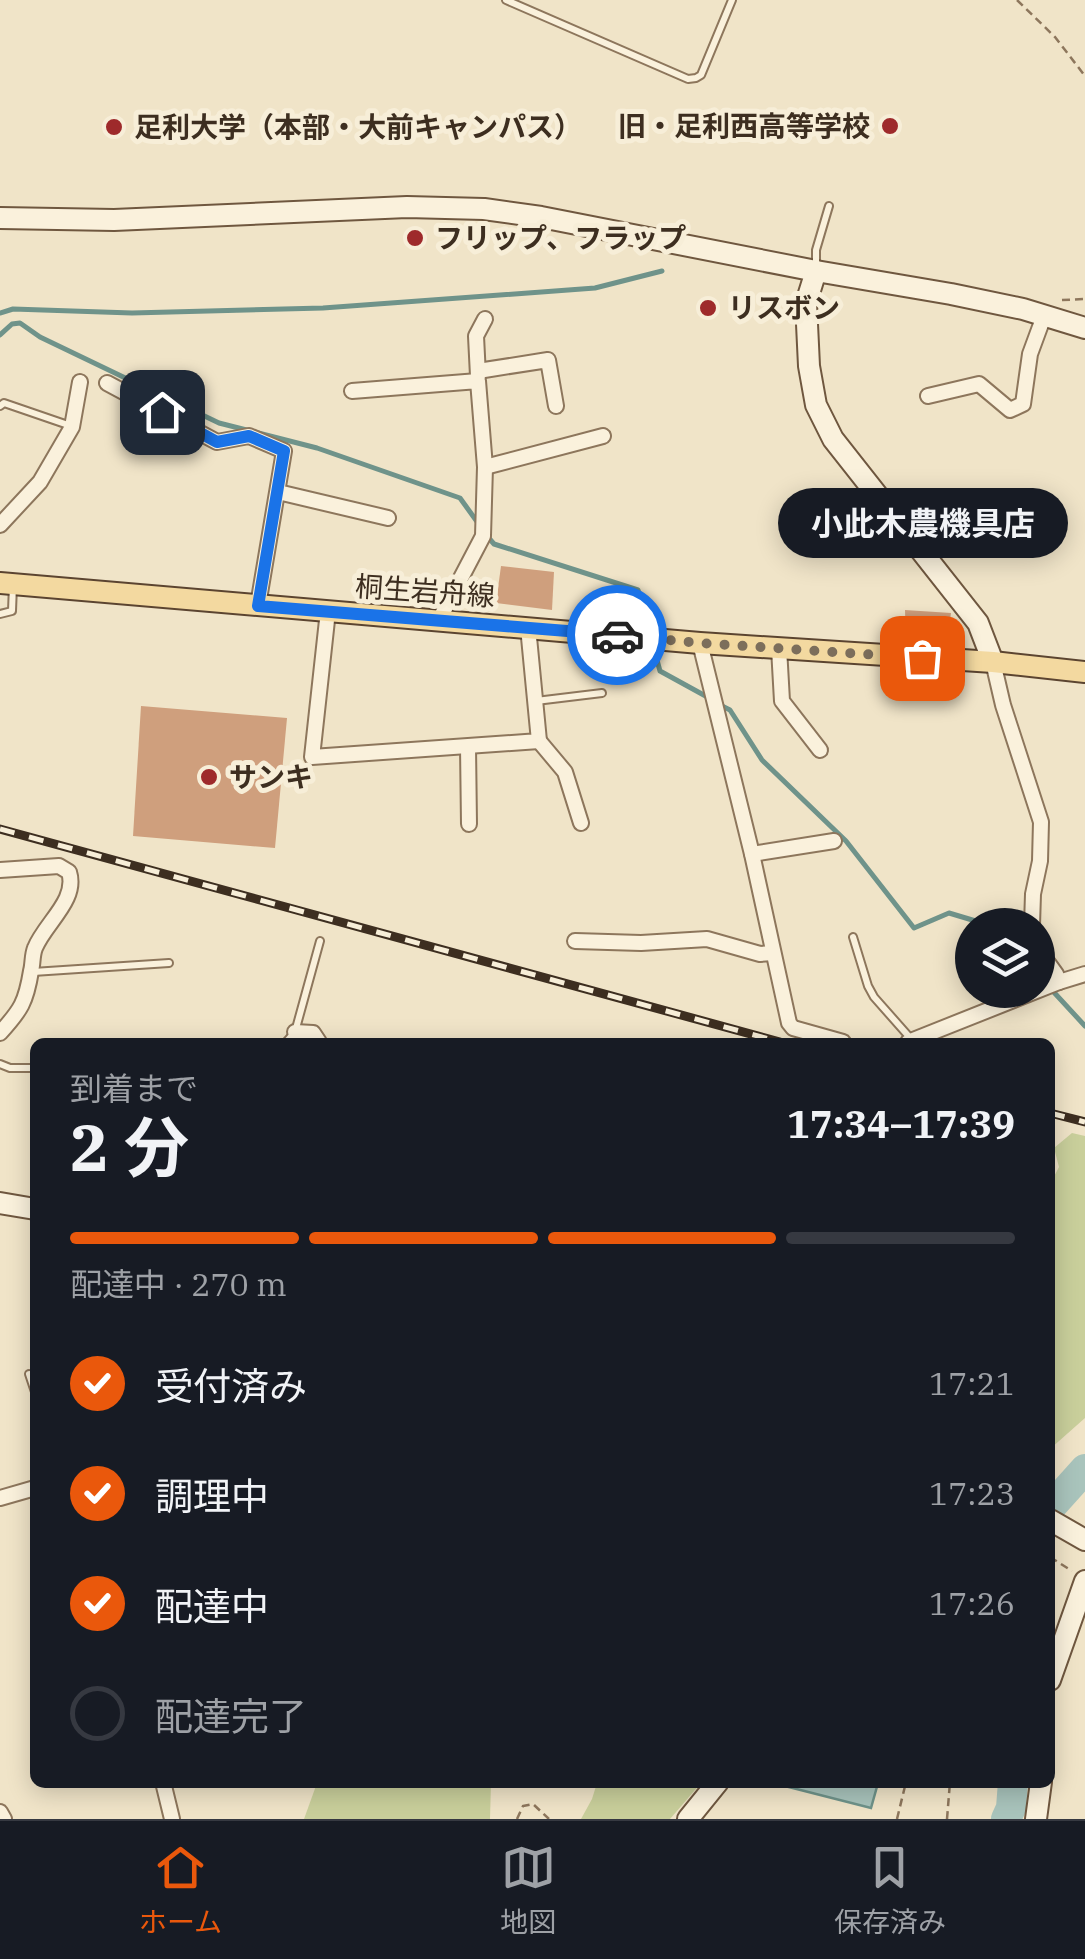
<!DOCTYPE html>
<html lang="ja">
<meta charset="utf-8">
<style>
body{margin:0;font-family:"IBM Plex Serif","Noto Sans JP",serif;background:#242831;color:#f1f3f6;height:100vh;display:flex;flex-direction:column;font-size:38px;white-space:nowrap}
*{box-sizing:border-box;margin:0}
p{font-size:32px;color:#9ea1a6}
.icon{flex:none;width:55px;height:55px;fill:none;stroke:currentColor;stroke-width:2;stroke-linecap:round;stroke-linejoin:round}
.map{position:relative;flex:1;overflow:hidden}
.side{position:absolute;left:30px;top:1038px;width:1025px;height:750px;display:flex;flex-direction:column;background:#171b24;border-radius:15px;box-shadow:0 5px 25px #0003}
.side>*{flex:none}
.buttons{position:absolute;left:955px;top:908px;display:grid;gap:20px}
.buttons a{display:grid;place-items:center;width:100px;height:100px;border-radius:50%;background:#171b24;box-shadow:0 5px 25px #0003;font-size:50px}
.pin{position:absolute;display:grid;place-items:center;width:85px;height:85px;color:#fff;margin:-42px;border-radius:20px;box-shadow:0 5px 15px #0006}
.courier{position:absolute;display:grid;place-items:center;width:100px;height:100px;margin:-50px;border:8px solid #1a73e8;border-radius:50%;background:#fff;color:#222;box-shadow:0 2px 12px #0007}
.bubble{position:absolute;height:70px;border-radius:35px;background:#171b24;box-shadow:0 5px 25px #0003;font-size:32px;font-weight:700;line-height:70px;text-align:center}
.head em{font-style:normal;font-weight:700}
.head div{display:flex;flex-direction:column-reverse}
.head{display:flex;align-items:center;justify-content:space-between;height:170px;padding:0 40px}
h1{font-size:65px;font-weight:700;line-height:75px}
.bar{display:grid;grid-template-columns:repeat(4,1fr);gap:15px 10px;align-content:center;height:120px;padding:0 40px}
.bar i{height:12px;border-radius:8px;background:#363941}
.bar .active{background:#ea580c}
.bar p{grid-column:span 4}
ol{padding:0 40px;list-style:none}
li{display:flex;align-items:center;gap:30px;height:110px}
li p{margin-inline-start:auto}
li .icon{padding:10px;border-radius:50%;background:#ea580c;color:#fff;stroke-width:4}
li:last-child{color:#9ea1a6}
li i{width:55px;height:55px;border:5px solid #363941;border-radius:50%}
.menu{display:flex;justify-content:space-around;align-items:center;height:140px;border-top:2px solid #363941;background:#171b24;font-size:28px;color:#9ea1a6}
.menu a{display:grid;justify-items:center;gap:5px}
.menu .active{color:#ea580c}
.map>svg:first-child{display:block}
</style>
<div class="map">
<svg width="1085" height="1819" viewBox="0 0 1085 1819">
<rect width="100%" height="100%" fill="#f0e4c8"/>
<g fill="#c9cf9b">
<path d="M1072 1133 1085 1136V1418L1050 1449V1184L1059 1167 1054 1148Z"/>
<path d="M317 1783H491L490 1819H304Z"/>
<path d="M597 1783V1782L701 1783 670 1819H581L592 1799Z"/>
</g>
<path fill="#a9c4bc" stroke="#6f938a" stroke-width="2.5" d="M773 1783V1782L878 1783 871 1808Z"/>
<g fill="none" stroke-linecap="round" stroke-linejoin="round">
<g stroke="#6f938a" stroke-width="5">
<path d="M0 313 13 309 132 313 323 308 595 288 662 271"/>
<path d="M0 335 12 324 20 323 40 337 219 423 317 448 460 498 478 523"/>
<path d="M487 536 494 544 638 590 649 631"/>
<path d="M653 646 660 671 711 699"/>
<path d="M720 705 730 710 762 760 846 841 914 928 949 913 989 925"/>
<path d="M1038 975 1085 1026"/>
</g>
<g stroke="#a9c4bc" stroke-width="30">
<path d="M1050 1508 1085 1469"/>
<path d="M1006 1819 1011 1808 1013 1782"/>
</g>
</g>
<g fill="#cf9f7d">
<path d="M501 566 554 572 552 610 496 603Z"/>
<path d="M905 610 951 613 949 628H962L965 646 906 643Z"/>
<path d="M141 706 287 718 275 848 133 836Z"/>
</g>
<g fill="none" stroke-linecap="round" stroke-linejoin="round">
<g stroke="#8d765c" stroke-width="10">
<g id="lane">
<path d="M506 0 688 79 696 78 701 75 732 0"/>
<path d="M816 265V250L829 206"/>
<path d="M0 406 4 403 71 426"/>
<path d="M0 614 12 611 13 585"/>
<path d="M536 701 602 693"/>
<path d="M853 937 868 986 874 997 912 1040"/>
<path d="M33 972 169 963"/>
<path d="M286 1042 295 1032 320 941"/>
<path d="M0 1064 10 1068H35"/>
<path d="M29 1374 35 1392"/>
</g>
</g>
<g stroke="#8d765c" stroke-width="18">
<g id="street">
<path d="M478 371 548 360 556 406"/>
<path d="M478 376 476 336 485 319"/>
<path d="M107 383 217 442 249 436 284 451 258 605"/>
<path d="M352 391 478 381 485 467 483 536 439 620"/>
<path d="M928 396 979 384 1010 410 1023 404 1030 354 1044 316"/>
<path d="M485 467 603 436"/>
<path d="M278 492 388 518"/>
<path d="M0 525 40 482 72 427 80 382"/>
<path d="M328 611 312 757 539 741 528 627"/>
<path d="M700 643 752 854 789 1023 793 1028 843 1042"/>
<path d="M779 648 782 701 820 750"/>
<path d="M993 662 1003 705 1041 822 1040 861 1033 894 1032 925"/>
<path d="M539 741 565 772 581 823"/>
<path d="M468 747 469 824"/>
<path d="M752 854 834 841"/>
<path d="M0 870 59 866 69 872C78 900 45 923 35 948 32 955 33 964 31 971 26 1002 21 1010 0 1033"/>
<path d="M575 941 641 943 707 939 760 954 773 953"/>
<path d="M1038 949 1056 974 1059 982"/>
<path d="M295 1032 313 1033 319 1042"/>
<path d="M908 1042 1059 982 1085 974"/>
<path d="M0 1498 35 1488"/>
<path d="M163 1782 172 1819"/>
<path d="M0 1812 4 1819"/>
</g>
</g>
<g stroke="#6f573f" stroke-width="24">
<g id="secondary">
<path d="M0 218 114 220 407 207 484 209 541 217 816 271 951 294 1023 309 1085 328"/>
<path d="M816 271 806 303 809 366 816 405 833 439 978 623 993 662"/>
<path d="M0 1203 35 1209"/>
<path d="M1050 1520 1085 1540"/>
<path d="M1050 1680 1085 1581"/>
<path d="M688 1819 718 1782"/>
<path d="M1036 1819 1041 1782"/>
</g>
</g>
<g stroke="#5b4430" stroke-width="24">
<path id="primary" d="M0 583 700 643 993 662 1085 672"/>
</g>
<g stroke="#8d765c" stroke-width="2.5" stroke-dasharray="8 5" stroke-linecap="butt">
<path d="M1017 0 1055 37 1085 76"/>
<path d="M1062 300 1085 299"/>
<path d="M1050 1557 1072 1571"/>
<path d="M517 1819 523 1806 533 1804 549 1819"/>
<path d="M897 1819 906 1782"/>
<path d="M947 1819 950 1782"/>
</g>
<use href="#lane" stroke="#faf1dc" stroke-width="6"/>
<use href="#street" stroke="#faf1dc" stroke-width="14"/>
<use href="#secondary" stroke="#faf1dc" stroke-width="20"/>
<use href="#primary" stroke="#f3d9a0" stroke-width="20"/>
<g stroke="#3d2e20" stroke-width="9">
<g id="rail">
<path d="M0 829 780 1042"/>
<path d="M1050 1113 1085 1122"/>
</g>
</g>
<use href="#rail" stroke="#f7eed8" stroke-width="5" stroke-dasharray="15" stroke-linecap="butt"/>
</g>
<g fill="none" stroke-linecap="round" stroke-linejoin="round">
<path stroke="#7c6e5b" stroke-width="10" stroke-dasharray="0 18" d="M617 635 700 643 922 658"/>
<path stroke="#1a73e8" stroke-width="12" d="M162 412 217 442 249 436 284 451 258 606 617 635"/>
</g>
<g fill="#9e2a2b" stroke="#f7eed8" stroke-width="4">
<circle cx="890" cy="126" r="10"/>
<circle cx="114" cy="127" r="10"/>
<circle cx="415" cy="238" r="10"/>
<circle cx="708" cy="308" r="10"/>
<circle cx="209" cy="777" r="10"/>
</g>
<g text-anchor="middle" stroke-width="10" stroke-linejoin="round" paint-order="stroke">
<g font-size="28" font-weight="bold" fill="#3d2e20" stroke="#f7eed8" text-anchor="start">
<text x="870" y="136" text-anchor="end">旧・足利西高等学校</text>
<text x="134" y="137">足利大学（本部・大前キャンパス）</text>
<text x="435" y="248">フリップ、フラップ</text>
<text x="728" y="318">リスボン</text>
<text x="229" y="787">サンキ</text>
</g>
<g font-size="28" fill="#3d2e20" stroke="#f7eed8">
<text transform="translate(425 591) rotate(4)" y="10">桐生岩舟線</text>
</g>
</g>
</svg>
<div class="buttons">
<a><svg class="icon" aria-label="layers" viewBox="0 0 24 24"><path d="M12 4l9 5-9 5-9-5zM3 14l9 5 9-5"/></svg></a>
</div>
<div class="pin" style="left:922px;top:658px;background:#ea580c"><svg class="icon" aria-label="bag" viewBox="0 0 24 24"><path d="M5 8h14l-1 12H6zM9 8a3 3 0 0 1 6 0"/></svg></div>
<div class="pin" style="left:162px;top:412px;background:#1f2937"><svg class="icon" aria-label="home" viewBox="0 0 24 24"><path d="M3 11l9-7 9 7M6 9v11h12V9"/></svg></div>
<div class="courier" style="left:617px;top:635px"><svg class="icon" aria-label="car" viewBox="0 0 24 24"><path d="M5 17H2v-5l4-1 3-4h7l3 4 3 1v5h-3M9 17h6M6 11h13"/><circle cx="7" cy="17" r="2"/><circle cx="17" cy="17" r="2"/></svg></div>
<div class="bubble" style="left:778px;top:488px;width:290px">小此木農機具店</div>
<section class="side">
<div class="head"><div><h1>2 分</h1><p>到着まで</p></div><em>17:34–17:39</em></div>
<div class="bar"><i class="active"></i><i class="active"></i><i class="active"></i><i></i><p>配達中 · 270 m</p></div>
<ol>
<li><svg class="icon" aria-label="check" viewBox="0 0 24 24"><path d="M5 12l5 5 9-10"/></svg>受付済み<p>17:21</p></li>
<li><svg class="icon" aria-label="check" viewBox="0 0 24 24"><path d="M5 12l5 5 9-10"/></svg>調理中<p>17:23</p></li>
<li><svg class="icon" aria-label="check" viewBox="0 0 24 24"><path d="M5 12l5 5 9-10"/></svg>配達中<p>17:26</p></li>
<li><i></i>配達完了</li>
</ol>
</section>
</div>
<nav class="menu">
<a class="active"><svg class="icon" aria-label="home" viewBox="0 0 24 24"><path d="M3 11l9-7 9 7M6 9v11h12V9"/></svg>ホーム</a>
<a><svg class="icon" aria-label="map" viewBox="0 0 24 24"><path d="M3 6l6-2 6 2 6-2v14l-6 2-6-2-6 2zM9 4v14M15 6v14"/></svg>地図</a>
<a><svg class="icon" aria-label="saved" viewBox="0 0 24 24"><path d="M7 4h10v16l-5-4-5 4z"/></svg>保存済み</a>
</nav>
